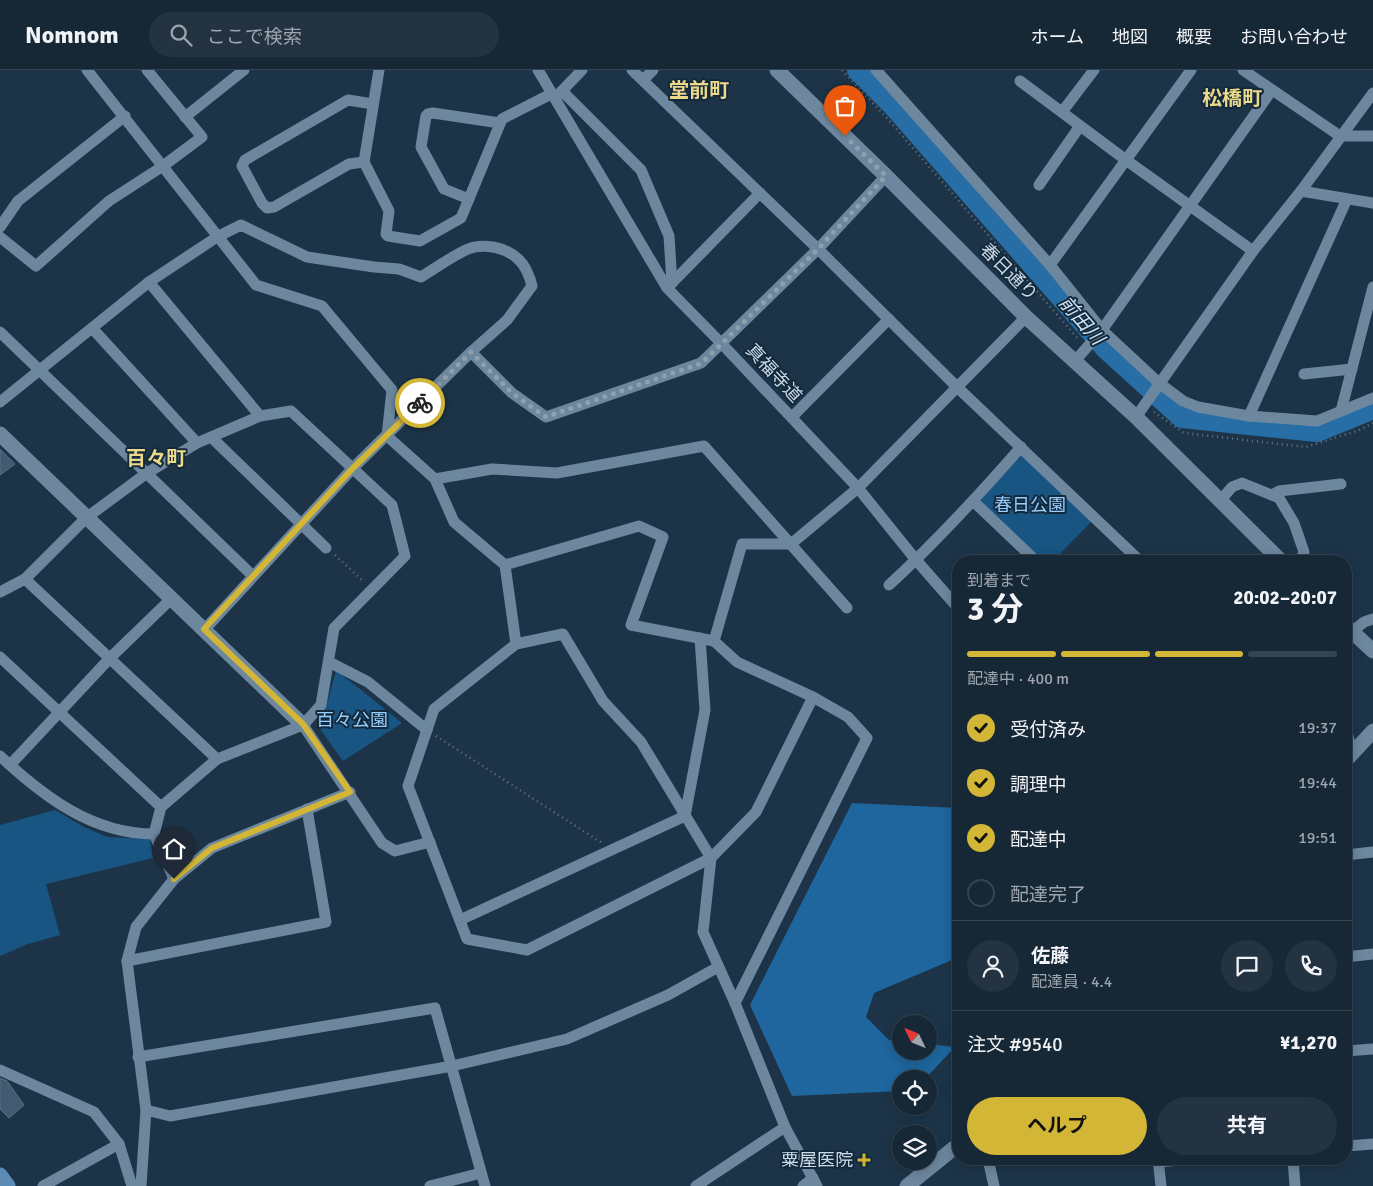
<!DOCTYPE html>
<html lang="ja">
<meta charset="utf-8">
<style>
body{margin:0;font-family:Signika,"Noto Sans JP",sans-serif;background:#233342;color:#f1f3f6;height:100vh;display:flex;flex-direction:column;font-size:19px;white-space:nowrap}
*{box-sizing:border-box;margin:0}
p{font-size:16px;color:#9ea5ad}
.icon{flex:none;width:28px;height:28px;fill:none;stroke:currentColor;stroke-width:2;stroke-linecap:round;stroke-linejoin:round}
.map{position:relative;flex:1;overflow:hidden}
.side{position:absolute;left:952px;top:485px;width:400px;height:610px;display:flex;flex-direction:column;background:#162736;border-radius:20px;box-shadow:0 2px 12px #0003,0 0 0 1px #354451}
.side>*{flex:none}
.needle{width:32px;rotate:313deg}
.controls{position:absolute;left:892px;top:945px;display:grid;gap:10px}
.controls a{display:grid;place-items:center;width:45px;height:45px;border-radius:50%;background:#162736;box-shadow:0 2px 12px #0003,0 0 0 1px #354451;font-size:25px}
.pin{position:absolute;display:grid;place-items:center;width:42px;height:42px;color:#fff;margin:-51px -21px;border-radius:50% 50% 50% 0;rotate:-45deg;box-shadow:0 0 5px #0007}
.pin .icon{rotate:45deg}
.courier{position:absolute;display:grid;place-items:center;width:50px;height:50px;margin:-25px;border:4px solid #d3b635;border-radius:50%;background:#fff;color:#222;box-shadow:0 1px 6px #0007}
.head em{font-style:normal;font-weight:700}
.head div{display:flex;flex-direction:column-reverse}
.head{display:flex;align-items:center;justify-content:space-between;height:85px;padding:0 15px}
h1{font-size:32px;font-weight:700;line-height:38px}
.bar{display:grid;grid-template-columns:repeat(4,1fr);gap:8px 5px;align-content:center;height:60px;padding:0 15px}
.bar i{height:6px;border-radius:4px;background:#354451}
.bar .active{background:#d3b635}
.bar p{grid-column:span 4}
.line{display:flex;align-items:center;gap:12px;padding:0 15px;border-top:1px solid #354451}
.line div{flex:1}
.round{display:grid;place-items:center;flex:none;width:52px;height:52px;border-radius:26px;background:#233342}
ol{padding:0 15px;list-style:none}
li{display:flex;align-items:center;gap:15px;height:55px}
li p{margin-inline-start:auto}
li .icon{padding:5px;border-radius:50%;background:#d3b635;color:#111;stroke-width:4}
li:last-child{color:#9ea5ad}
li i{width:28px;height:28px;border:2px solid #354451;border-radius:50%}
.cta{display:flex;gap:10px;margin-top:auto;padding:10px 15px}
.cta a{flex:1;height:58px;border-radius:30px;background:#d3b635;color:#111;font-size:20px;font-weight:700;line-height:58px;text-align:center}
.cta a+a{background:#233342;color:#f1f3f6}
header{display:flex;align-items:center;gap:30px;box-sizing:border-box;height:70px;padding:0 25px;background:#162736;border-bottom:1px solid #354451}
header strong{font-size:24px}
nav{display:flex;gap:28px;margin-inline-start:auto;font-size:18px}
.search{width:350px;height:45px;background:#233342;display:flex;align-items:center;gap:12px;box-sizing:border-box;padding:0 18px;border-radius:28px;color:#9ea5ad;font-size:19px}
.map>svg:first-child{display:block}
</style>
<header>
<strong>Nomnom</strong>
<div class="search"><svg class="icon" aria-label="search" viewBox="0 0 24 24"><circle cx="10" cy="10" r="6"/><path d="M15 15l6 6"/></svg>ここで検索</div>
<nav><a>ホーム</a><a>地図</a><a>概要</a><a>お問い合わせ</a></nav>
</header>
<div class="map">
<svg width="1373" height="1116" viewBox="0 0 1373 1116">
<rect width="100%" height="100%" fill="#1d3448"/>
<g fill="#185583">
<path d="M1022 384 1092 451 1053 491H1043L980 431Z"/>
<path d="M336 601 360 619 402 653 343 691 318 656 326 637Z"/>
<path d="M55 740 84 757 107 767 150 769 153 788 46 814 60 865 28 874 0 886V755Z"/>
</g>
<path fill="#1e669d" d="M852 733 959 738V887L874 923 866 947 889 970 901 971V981H929V974L955 977 925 1009H901V1021L792 1026 750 935Z"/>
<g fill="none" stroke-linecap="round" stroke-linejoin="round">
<path stroke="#276ea6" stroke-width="22" d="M858 0 894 36 1106 278 1182 347 1317 361 1373 338"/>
</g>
<g fill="#425b70" stroke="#587188">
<path d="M0 379 15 394 0 405Z"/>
<path d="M0 1008 7 1011 24 1035 9 1048 0 1039Z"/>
</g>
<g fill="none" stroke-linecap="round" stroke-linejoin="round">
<g stroke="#647788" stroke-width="2.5" stroke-dasharray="1 4" stroke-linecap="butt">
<path d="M842 0 887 48 1079 270"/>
<path d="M1154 342 1184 363 1306 377 1357 361 1373 353"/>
<path d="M335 485 364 512"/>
<path d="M436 666 602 773"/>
</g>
<g stroke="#6d879e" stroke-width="11">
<path d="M87 0 256 215 322 236 392 320 387 366"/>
<path d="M379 0 364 92 389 141 386 164 388 166 420 171 461 148 502 49 551 24"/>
<path d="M538 0 667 218 722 274 858 418 916 490 959 539"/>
<path d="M632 0 818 179 957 317 1140 491"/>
<path d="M876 0 1050 195 1102 260 1159 313 1183 331 1198 337 1249 346 1317 351 1373 328"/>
<path d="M1243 0 1340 66H1373"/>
<path d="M643 10 653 0"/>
<path d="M1020 11 1126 90 1253 181"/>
<path d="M562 21 641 100 669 166 672 213"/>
<path d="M557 26 582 0"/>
<path d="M1062 42 1094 0"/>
<path d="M185 47 244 0"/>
<path d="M364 92 349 94 274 137 267 138 262 133 242 96 245 90 348 30 373 34"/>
<path d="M1039 115 1080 56"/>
<path d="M1301 121 1373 133"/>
<path d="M469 129 444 119 421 77 426 46 428 44 433 43 500 53"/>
<path d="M0 157 18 131 125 46"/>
<path d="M0 167 36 196 109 131 163 96 202 67 147 0"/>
<path d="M1050 195 1191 0"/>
<path d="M149 212 260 346"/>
<path d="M670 215 760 123"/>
<path d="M92 258 197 373"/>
<path d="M0 262 253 506"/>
<path d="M1075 291 1102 260 1272 20"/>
<path d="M1304 304 1352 299"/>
<path d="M0 332 149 212 217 167 241 155 307 187 374 197 399 199 421 207C436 198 452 186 468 179 483 173 506 177 518 189 525 195 530 207 532 216L507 250 471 282"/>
<path d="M1341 341 1373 217"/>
<path d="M1249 346 1347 129"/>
<path d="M792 347 889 249"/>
<path d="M1136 347 1253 181 1301 121 1373 23"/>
<path d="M387 366 435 409 454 452 505 495 639 456 663 467 631 555 714 571"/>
<path d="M211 367 326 478"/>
<path d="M435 409 492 399 557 403 704 376 847 538"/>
<path d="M1272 425 1279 421 1341 414"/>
<path d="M973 431 1036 491"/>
<path d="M1220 431 1232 417 1242 413 1279 428 1294 453 1304 482 1300 491"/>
<path d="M505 495 516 574"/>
<path d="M25 509 217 689"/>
<path d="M889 515C936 472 979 425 1021 377"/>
<path d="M0 522 25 509 86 448 147 403 197 373 260 346 291 341 392 435 405 486 334 558 321 635 303 655 217 689 161 737 154 764 174 809"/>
<path d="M205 559 353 398 471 282 512 323 546 347 701 293 818 179 886 106"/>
<path d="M1353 561 1364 552 1373 549"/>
<path d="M0 587 161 737"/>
<path d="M329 592 368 612 427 660"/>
<path d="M813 627 756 742 711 788 527 880 467 869 408 716 434 639 516 574 563 564 603 631 641 672 711 788 703 862 735 933 785 1057 817 1116"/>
<path d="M303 655 382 773 395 781 430 772"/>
<path d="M1346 657 1352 684"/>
<path d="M0 686C43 726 92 764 154 764"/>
<path d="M10 695 110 588 171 529"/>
<path d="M1346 785 1373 782"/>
<path d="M460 850 685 746 705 640 700 568"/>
<path d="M1346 887 1373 884"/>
<path d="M127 891 326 852 307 739"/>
<path d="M735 933 867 668 848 647 813 627 737 592 714 571 742 474H791L858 418 1026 247"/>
<path d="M1346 981 1373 979"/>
<path d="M138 987 435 938 485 1116"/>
<path d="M0 1000 94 1042 119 1074 132 1116"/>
<path d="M146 1040 170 1046 452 996 567 969 668 925 718 897"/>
<path d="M1346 1076 1373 1074"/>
<path d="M988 1089 994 1116"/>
<path d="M1158 1089 1161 1116"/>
<path d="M1293 1089 1295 1116"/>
<path d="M1158 1092 1192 1089"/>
<path d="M43 1116 119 1074"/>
<path d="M141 1116 146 1040 127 891 136 857 174 809 212 778 350 722"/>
<path d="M430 1116 481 1103"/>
<path d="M696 1116 785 1057"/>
<path d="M803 1116 813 1108"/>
</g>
<g stroke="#6d879e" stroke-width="15">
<path d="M777 0 886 106 1026 247 1136 347 1281 491"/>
<path d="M0 364 303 655"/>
<path d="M1346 556 1373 581"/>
<path d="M1346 690 1373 661"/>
<path d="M907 1116 959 1074"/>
</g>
<path stroke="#5c8cb5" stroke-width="15" d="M0 1105 8 1116"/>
</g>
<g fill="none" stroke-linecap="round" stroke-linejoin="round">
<path stroke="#8fa0af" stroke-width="5" stroke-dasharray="0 9" d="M420 333 471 282 512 323 546 347 702 293 818 179 886 106 845 66"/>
<path stroke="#d3b635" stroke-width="6" d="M174 809 212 778 350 722 303 654 204 559 353 398 420 333"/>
</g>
<path fill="#d3b635" stroke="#132a3d" stroke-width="2" d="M861.5 1082.5h5v5h5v5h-5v5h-5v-5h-5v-5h5z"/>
<g text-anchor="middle" stroke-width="4" stroke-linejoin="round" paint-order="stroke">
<g font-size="18" fill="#cddae7" stroke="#132a3d">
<text transform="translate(1009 202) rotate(45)" y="6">春日通り</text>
<text transform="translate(774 303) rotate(47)" y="6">真福寺道</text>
</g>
<g font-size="18" fill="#99cdfb" stroke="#132a3d">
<text x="1030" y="441">春日公園</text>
<text x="352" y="656">百々公園</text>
</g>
<g font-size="18" fill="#cddae7" stroke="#132a3d" text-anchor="end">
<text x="853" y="1096">粟屋医院</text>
</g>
<g font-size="19" font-style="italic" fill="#d4e5f5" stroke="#132a3d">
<text transform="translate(1082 250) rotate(49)" y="7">前田川</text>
</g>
<g font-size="20" font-weight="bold" fill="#ebd88a" stroke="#132a3d">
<text x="699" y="27">堂前町</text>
<text x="1232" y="35">松橋町</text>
<text x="156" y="395">百々町</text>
</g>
</g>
</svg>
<div class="controls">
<a><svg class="needle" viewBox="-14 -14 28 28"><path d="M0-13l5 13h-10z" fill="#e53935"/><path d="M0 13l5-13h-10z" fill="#9ea5ad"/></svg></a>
<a><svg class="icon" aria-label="locate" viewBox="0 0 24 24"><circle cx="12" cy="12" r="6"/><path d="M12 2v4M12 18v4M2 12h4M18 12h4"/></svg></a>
<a><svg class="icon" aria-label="layers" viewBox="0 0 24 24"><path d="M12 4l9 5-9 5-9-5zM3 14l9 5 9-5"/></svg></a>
</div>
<div class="pin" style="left:845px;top:66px;background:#ea580c"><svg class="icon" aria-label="bag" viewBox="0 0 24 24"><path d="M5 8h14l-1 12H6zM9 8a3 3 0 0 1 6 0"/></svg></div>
<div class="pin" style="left:174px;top:809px;background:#1f2937"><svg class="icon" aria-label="home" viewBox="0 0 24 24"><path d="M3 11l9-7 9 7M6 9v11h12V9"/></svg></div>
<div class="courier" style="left:420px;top:333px"><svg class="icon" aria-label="bike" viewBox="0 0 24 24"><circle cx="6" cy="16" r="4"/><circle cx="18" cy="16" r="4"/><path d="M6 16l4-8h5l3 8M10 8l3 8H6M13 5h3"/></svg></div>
<section class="side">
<div class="head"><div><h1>3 分</h1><p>到着まで</p></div><em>20:02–20:07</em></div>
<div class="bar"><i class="active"></i><i class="active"></i><i class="active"></i><i></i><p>配達中 · 400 m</p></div>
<ol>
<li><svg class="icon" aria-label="check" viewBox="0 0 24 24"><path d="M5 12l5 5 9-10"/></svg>受付済み<p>19:37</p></li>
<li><svg class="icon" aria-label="check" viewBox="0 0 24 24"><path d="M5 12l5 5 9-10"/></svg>調理中<p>19:44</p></li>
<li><svg class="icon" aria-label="check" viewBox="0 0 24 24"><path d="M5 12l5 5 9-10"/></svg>配達中<p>19:51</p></li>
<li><i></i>配達完了</li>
</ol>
<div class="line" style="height:90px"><a class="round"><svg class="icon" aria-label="person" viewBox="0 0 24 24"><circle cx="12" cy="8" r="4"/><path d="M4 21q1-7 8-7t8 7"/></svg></a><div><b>佐藤</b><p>配達員 · 4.4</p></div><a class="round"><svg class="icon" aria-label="chat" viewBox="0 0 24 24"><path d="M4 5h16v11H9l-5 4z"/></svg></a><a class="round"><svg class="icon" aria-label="phone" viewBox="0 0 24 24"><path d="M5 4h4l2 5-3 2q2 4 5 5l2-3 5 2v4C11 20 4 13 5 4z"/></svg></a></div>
<div class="line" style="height:65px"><div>注文 #9540</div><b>¥1,270</b></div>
<div class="cta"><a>ヘルプ</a><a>共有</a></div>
</section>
</div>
